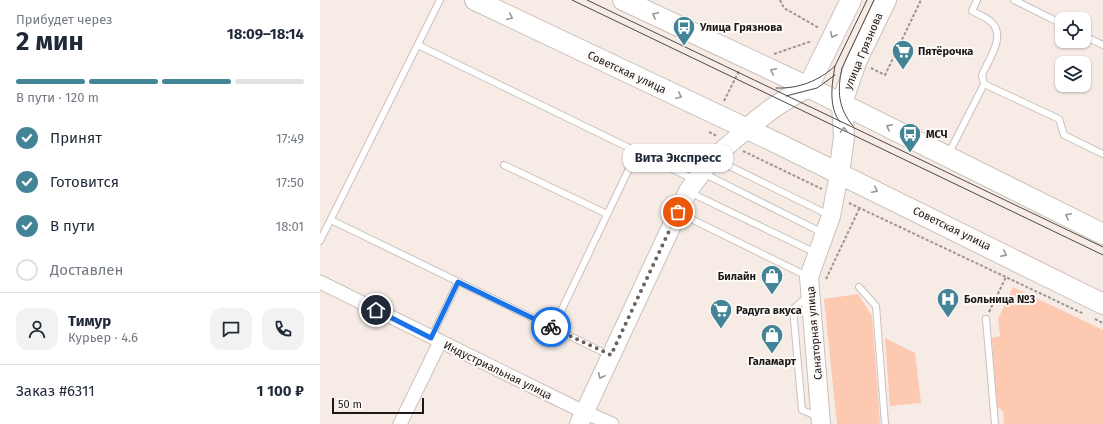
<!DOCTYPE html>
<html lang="ru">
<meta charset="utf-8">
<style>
body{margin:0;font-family:"Fira Sans",sans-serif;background:#f2f2f3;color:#1f2937;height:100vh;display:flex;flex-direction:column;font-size:15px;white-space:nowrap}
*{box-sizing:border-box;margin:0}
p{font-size:13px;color:#747a83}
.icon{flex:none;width:22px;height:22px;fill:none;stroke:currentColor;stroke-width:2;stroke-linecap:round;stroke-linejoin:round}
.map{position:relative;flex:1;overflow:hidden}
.panel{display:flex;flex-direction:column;background:#fff;width:320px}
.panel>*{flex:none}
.fabs{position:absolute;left:735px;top:12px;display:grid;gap:8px}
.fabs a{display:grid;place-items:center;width:36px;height:36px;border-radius:8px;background:#fff;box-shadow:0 1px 3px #0004;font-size:20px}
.scale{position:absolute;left:12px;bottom:10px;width:92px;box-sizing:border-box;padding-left:4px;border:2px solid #1d1917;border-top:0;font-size:11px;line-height:14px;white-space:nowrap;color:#1d1917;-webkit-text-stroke:3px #fefaf8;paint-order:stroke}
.pin{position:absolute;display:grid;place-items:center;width:34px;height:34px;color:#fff;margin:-17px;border:2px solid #fff;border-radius:50%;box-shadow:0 1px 4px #0007}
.courier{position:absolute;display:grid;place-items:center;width:40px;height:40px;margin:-20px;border:3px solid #1a73e8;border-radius:50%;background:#fff;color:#222;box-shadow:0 1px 5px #0007}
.bubble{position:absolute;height:28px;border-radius:12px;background:#fff;box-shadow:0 1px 3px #0004;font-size:13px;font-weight:700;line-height:28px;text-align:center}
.summary em{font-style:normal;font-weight:700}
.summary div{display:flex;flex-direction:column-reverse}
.summary{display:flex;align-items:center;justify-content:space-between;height:68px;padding:0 16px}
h1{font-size:26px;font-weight:700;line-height:30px}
.bar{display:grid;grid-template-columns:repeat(4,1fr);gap:6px 4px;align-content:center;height:48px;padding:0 16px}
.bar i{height:5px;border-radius:3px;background:#e0e1e3}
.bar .current{background:#448497}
.bar p{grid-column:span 4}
.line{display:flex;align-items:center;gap:10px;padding:0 16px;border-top:1px solid #e0e1e3}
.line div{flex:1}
.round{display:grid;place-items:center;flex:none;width:42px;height:42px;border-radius:12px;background:#f2f2f3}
ol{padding:0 16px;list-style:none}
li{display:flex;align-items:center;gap:12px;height:44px}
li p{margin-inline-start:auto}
li .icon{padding:4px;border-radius:50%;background:#448497;color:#fff;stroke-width:4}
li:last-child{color:#747a83}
li i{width:22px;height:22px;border:2px solid #e0e1e3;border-radius:50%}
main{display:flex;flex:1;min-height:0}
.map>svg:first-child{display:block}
</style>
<main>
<section class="panel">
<div class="summary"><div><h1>2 мин</h1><p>Прибудет через</p></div><em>18:09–18:14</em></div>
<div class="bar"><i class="current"></i><i class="current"></i><i class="current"></i><i></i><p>В пути · 120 m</p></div>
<ol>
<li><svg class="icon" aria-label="check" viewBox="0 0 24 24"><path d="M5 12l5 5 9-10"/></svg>Принят<p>17:49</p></li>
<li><svg class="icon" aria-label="check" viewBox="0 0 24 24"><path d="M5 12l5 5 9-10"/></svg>Готовится<p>17:50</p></li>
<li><svg class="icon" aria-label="check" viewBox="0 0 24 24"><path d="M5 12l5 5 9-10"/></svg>В пути<p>18:01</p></li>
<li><i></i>Доставлен</li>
</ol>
<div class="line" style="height:72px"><a class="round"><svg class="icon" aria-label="person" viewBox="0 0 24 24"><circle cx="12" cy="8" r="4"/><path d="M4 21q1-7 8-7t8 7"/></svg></a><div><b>Тимур</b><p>Курьер · 4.6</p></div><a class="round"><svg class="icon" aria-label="chat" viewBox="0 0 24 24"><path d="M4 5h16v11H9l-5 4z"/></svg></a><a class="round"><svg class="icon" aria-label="phone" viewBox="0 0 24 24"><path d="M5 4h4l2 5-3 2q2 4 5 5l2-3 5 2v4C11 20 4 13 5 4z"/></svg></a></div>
<div class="line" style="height:52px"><div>Заказ #6311</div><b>1 100 ₽</b></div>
</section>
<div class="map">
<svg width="783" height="424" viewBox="0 0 783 424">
<rect width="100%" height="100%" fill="#f6ebe5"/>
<g fill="#fdc9b0">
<path d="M693 287 783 330V424H684L683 411 677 407 672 338 680 336 678 319Z"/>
<path d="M538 294 552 316 560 424H517L504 299Z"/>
<path d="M565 338 595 353 601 403 570 406Z"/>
</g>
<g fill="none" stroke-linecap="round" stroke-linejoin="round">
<g stroke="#cbc0bb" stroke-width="8">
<g id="lane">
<path d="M657 0 652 11C658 14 666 17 671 22 687 36 668 60 662 75L664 84 739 119 744 135 783 154"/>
<path d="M694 0 742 24"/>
<path d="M764 36 783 45"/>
<path d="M98 45 375 180"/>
<path d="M629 153 664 84"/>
<path d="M395 159 509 215"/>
<path d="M184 165 287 214"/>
<path d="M383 173 503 233"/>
<path d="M369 192 496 253"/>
<path d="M359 213 487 276"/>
<path d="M11 220 289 355"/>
<path d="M0 241 120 0"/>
<path d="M539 287 556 306 565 424"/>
<path d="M488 296 473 309 482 410 499 417"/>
<path d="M666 319 675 424"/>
<path d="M233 328 317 152"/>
<path d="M111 338 138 282"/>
</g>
</g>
<g stroke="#cbc0bb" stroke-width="15">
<g id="street">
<path d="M0 282 264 412 292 424"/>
<path d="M80 424 120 342"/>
</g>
</g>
<g stroke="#cbc0bb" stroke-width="20">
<g id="secondary">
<path d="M259 424 368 191 393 158 427 129"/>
<path d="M501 424 489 277 511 216 519 174"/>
</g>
</g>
<g stroke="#cbc0bb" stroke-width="22">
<g id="primary">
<path d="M155 0 459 144 783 304"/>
<path d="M303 0 488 87 531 0"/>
<path d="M427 129C446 111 465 99 488 87L783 234"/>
<path d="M519 174 524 137 522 103 536 62 566 0"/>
</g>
</g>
<g stroke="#9d9591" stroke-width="2" stroke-dasharray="3 2" stroke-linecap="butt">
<path d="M460 0 464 8 499 28"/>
<path d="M454 54 492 41"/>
<path d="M551 68 565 75 601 0"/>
<path d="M404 101 419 71"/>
<path d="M389 132 397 136"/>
<path d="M423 151 502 189"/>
<path d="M529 203 764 314"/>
<path d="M506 279 540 207"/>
<path d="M669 312 686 277"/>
<path d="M775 319 783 323"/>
</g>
<use href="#lane" stroke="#fff" stroke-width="6"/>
<use href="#street" stroke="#fff" stroke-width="13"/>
<use href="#secondary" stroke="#fff" stroke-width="18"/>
<use href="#primary" stroke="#fff" stroke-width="20"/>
<g stroke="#4e4946" stroke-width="1">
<path d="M252 0 783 255"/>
<path d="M267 0 783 247"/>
<path d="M456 88C478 89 499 81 515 66"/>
<path d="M466 96 497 88 515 75"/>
<path d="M520 122C508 107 512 83 515 66L547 0"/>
<path d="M533 126C518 108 517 91 522 68L554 0"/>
</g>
</g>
<defs><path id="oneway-chevron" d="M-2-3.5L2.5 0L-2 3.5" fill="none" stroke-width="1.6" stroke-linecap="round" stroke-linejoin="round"/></defs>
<g stroke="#999897">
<use href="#oneway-chevron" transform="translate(335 15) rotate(-155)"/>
<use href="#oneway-chevron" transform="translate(190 17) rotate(25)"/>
<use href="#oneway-chevron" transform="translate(513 35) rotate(116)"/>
<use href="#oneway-chevron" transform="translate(453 71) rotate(-155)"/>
<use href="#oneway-chevron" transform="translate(359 96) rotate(25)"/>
<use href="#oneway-chevron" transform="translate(569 127) rotate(-153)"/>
<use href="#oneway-chevron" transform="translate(524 130) rotate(-91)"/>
<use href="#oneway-chevron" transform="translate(555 190) rotate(26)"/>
<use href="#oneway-chevron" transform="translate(748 216) rotate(-154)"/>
<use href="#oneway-chevron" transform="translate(684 254) rotate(26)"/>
<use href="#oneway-chevron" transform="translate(281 376) rotate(115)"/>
</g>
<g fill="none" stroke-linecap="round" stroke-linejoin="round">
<path stroke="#69625f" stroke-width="4" stroke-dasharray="0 7.2" d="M231 327 291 355 358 212"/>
<path stroke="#1a73e8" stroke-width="5" d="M56 310 111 338 138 282 231 327"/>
</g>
<defs>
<g id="bus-pin" transform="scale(1.15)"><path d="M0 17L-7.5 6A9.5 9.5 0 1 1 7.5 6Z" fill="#448497" stroke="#fefaf8"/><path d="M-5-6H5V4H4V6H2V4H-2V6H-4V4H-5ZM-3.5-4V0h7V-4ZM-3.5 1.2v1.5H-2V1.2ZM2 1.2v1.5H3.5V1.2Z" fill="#fff"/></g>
<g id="supermarket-pin" transform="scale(1.15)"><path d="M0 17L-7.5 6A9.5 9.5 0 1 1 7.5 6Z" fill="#448497" stroke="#fefaf8"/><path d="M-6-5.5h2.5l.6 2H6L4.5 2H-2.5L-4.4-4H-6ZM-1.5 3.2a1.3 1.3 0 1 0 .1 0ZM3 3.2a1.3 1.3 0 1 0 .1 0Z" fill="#fff"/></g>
<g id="shop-pin" transform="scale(1.15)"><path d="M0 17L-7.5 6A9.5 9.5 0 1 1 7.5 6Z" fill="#448497" stroke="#fefaf8"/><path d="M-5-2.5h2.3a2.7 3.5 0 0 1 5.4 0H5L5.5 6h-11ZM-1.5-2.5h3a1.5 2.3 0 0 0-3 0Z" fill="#fff"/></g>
<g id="hospital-pin" transform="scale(1.15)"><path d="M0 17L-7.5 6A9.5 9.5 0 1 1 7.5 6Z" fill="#448497" stroke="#fefaf8"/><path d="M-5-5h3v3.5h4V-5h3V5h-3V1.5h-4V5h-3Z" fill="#fff"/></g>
</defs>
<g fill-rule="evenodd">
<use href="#bus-pin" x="364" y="27"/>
<use href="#supermarket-pin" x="583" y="51"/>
<use href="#bus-pin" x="590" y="134"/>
<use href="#shop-pin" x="452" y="276"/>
<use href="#hospital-pin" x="628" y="299"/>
<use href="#supermarket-pin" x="401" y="310"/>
<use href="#shop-pin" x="452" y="335"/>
</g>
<g text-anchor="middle" stroke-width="4" stroke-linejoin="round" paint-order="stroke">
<g font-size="11" font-weight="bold" fill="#1d1917" stroke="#fefaf8" text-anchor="start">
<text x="380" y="31">Улица Грязнова</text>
<text x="598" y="55">Пятёрочка</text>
<text x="606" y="138">МСЧ</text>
<text x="436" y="280" text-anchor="end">Билайн</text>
<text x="644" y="303">Больница №3</text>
<text x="416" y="314">Радуга вкуса</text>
<text x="452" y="365" text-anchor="middle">Галамарт</text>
</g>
<g font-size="11" fill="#1d1917" stroke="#fefaf8">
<text transform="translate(543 51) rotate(-67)" y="4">улица Грязнова</text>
<text transform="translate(307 72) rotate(25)" y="4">Советская улица</text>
<text transform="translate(632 228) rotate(26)" y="4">Советская улица</text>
<text transform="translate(494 333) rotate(-95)" y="4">Санаторная улица</text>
<text transform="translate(178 370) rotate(26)" y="4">Индустриальная улица</text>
</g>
</g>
</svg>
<div class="fabs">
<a><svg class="icon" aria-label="locate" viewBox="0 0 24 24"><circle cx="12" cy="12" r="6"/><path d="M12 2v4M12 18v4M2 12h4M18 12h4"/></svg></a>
<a><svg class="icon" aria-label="layers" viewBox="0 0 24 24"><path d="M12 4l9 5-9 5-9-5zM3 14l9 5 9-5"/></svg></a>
</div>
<div class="scale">50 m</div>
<div class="pin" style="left:358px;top:212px;background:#ea580c"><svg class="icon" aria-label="bag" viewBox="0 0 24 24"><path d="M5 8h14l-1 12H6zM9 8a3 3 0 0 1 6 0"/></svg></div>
<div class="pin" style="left:56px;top:310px;background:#1f2937"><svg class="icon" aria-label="home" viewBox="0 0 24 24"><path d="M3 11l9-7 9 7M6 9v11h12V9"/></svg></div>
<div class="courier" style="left:231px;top:327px"><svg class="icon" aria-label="bike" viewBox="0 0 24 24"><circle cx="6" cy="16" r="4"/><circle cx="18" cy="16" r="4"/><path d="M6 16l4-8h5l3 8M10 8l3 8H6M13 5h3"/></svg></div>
<div class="bubble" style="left:303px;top:144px;width:110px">Вита Экспресс</div>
</div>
</main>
